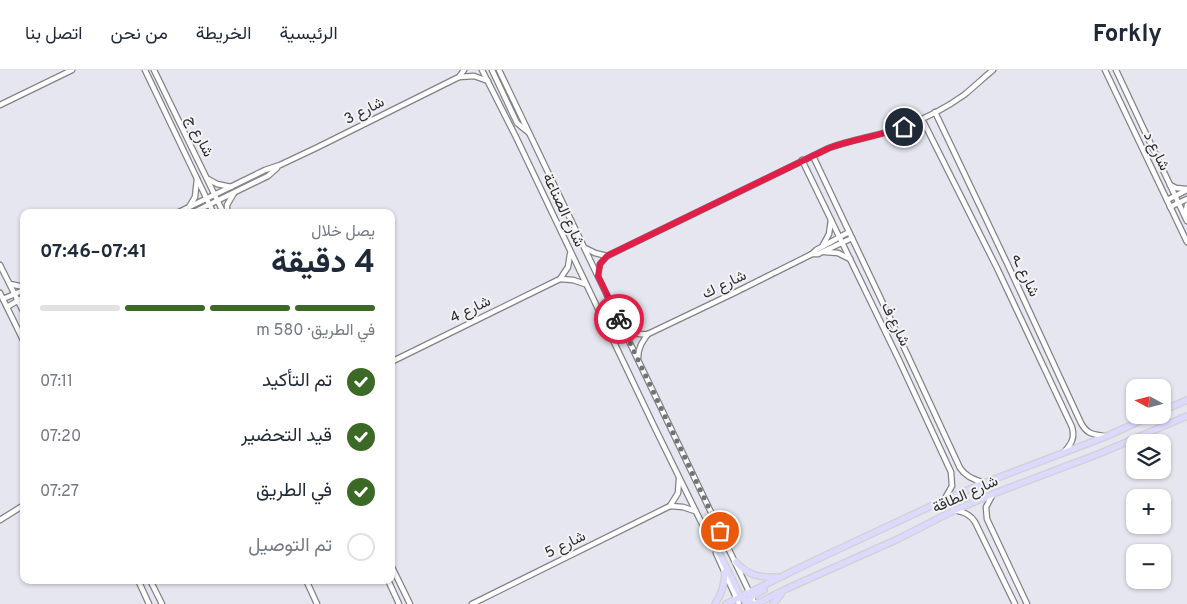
<!DOCTYPE html>
<html lang="ar">
<meta charset="utf-8">
<style>
body{margin:0;font-family:Overpass,Vazirmatn,sans-serif;background:#f6f6f7;color:#1f2937;direction:rtl;height:100vh;display:flex;flex-direction:column;font-size:19px;white-space:nowrap}
*{box-sizing:border-box;margin:0}
p{font-size:16px;color:#747a83}
.icon{flex:none;width:28px;height:28px;fill:none;stroke:currentColor;stroke-width:2;stroke-linecap:round;stroke-linejoin:round}
.map{position:relative;flex:1;overflow:hidden;direction:ltr}
.drawer{position:absolute;left:20px;top:139px;width:375px;height:375px;display:flex;flex-direction:column;background:#fff;border-radius:10px;box-shadow:0 1px 4px #0004;direction:rtl}
.drawer>*{flex:none}
.needle{width:32px;rotate:277deg}
.fabs{position:absolute;left:1126px;top:309px;display:grid;gap:10px}
.fabs a{display:grid;place-items:center;width:45px;height:45px;border-radius:10px;background:#fff;box-shadow:0 1px 4px #0004;font-size:25px}
.pin{position:absolute;display:grid;place-items:center;width:42px;height:42px;color:#fff;margin:-21px;border:2px solid #fff;border-radius:50%;box-shadow:0 1px 5px #0007}
.courier{position:absolute;display:grid;place-items:center;width:50px;height:50px;margin:-25px;border:4px solid #e11d48;border-radius:50%;background:#fff;color:#222;box-shadow:0 1px 6px #0007}
.summary em{font-style:normal;font-weight:700}
.summary div{display:flex;flex-direction:column-reverse}
.summary{display:flex;align-items:center;justify-content:space-between;height:85px;padding:0 20px}
h1{font-size:32px;font-weight:700;line-height:38px}
.bar{display:grid;grid-template-columns:repeat(4,1fr);gap:8px 5px;align-content:center;height:60px;padding:0 20px}
.bar i{height:6px;border-radius:4px;background:#e0e1e3}
.bar .current{background:#3d6927}
.bar p{grid-column:span 4}
ol{padding:0 20px;list-style:none}
li{display:flex;align-items:center;gap:15px;height:55px}
li p{margin-inline-start:auto}
li .icon{padding:5px;border-radius:50%;background:#3d6927;color:#fff;stroke-width:4}
li:last-child{color:#747a83}
li i{width:28px;height:28px;border:2px solid #e0e1e3;border-radius:50%}
header{display:flex;align-items:center;gap:30px;box-sizing:border-box;height:70px;padding:0 25px;background:#fff;border-bottom:1px solid #e0e1e3}
header strong{font-size:24px}
nav{display:flex;gap:28px;margin-inline-start:auto;font-size:18px}
.map>svg:first-child{display:block}
</style>
<header>
<strong>Forkly</strong>
<nav><a>الرئيسية</a><a>الخريطة</a><a>من نحن</a><a>اتصل بنا</a></nav>
</header>
<div class="map">
<svg width="1187" height="534" viewBox="0 0 1187 534">
<rect width="100%" height="100%" fill="#f3f3f6"/>
<path fill="#e6e6f0" fill-rule="evenodd" d="M0 0H1187V534H0ZM24 142H391V510H24ZM1135 318H1162V345H1135ZM1135 372H1162V400H1135ZM1135 428H1162V455H1135ZM1135 482H1162V510H1135Z"/>
<g fill="none" stroke-linecap="round" stroke-linejoin="round">
<g stroke="#828285" stroke-width="7">
<g id="minor">
<path d="M145 0 213 142"/>
<path d="M154 0 223 142"/>
<path d="M482 0 516 67 654 356 706 462"/>
<path d="M492 0 517 53 528 62"/>
<path d="M499 0 755 534"/>
<path d="M1105 0 1187 172"/>
<path d="M1116 0 1187 151"/>
<path d="M459 7 464 0"/>
<path d="M0 35 72 0"/>
<path d="M935 42 1007 193 1081 353C1087 364 1092 364 1104 366"/>
<path d="M922 49 997 198 1072 357C1075 367 1072 373 1065 381"/>
<path d="M813 86 908 286 960 398C966 407 974 409 984 413"/>
<path d="M802 90 899 290 951 402 952 416 944 430"/>
<path d="M208 109 217 114 231 117"/>
<path d="M1170 115 1176 118 1187 119"/>
<path d="M1167 130 1187 120"/>
<path d="M189 137 195 127 197 109"/>
<path d="M1170 137 1187 129"/>
<path d="M179 142 265 100 280 95 316 78 459 7 474 6 488 11"/>
<path d="M194 142 268 106 277 98"/>
<path d="M227 142V135L234 123"/>
<path d="M1185 146 1187 135"/>
<path d="M823 175 829 164 831 150"/>
<path d="M585 178 595 183 607 186"/>
<path d="M825 182 838 183 850 189"/>
<path d="M812 184H818L852 168"/>
<path d="M0 195 24 243"/>
<path d="M598 205 600 194 607 186 829 78C853 69 879 66 903 57 924 49 946 38 964 25 974 17 983 8 993 0"/>
<path d="M560 209 573 210 585 214"/>
<path d="M10 214 24 217"/>
<path d="M0 223 24 272"/>
<path d="M3 229 24 220"/>
<path d="M7 237 24 227"/>
<path d="M625 257C631 264 639 265 648 264L736 222 812 184 816 180 849 162"/>
<path d="M638 288C638 278 642 272 648 264"/>
<path d="M391 292 560 209 568 197 570 184"/>
<path d="M993 424 986 437 987 449 1027 534"/>
<path d="M670 436 683 437 695 441"/>
<path d="M955 440C963 442 970 444 975 452L1015 534"/>
<path d="M0 450 24 435"/>
<path d="M716 483 739 534"/>
<path d="M391 495 410 534"/>
<path d="M138 510 149 534"/>
<path d="M150 510 162 534"/>
<path d="M306 510 317 534"/>
<path d="M388 510 399 534"/>
<path d="M472 534 670 436 678 423 679 409"/>
</g>
</g>
<g stroke="#d1d1d1" stroke-width="8">
<g id="major">
<path d="M1162 341 1187 330"/>
<path d="M705 460 719 483 741 527 745 530 754 534"/>
<path d="M736 492C747 505 760 508 777 507"/>
<path d="M715 534C722 524 724 515 725 502"/>
<path d="M726 534 807 494 944 430 984 413 1105 367 1153 345"/>
<path d="M746 534 752 526 764 520"/>
<path d="M756 534 784 520 898 469 955 440 993 424 1101 383 1187 346"/>
<path d="M773 534 781 524"/>
</g>
</g>
<use href="#minor" stroke="#fff" stroke-width="4.5"/>
<use href="#major" stroke="#dcd9fe" stroke-width="5.5"/>
</g>
<g fill="none" stroke-linecap="round" stroke-linejoin="round">
<path stroke="#727274" stroke-width="5" stroke-dasharray="0 9" d="M619 249 639 292 720 461"/>
<path stroke="#e11d48" stroke-width="6" d="M619 249 598 206 600 194 607 186 829 78C854 69 879 66 904 57"/>
</g>
<g text-anchor="middle" stroke-width="4" stroke-linejoin="round" paint-order="stroke">
<g font-size="15" fill="#2d2d2e" stroke="#f3f3f6">
<text transform="translate(364 40) rotate(-27)" y="5">شارع 3</text>
<text transform="translate(200 66) rotate(64)" y="5">شارع ج</text>
<text transform="translate(1157 81) rotate(64)" y="5">شارع د</text>
<text transform="translate(564 140) rotate(65)" y="5">شارع الصناعة</text>
<text transform="translate(1026 205) rotate(65)" y="5">شارع ـه</text>
<text transform="translate(724 214) rotate(-26)" y="5">شارع ك</text>
<text transform="translate(470 239) rotate(-26)" y="5">شارع 4</text>
<text transform="translate(896 254) rotate(64)" y="5">شارع ف</text>
<text transform="translate(965 424) rotate(-24)" y="5">شارع الطاقة</text>
<text transform="translate(565 474) rotate(-26)" y="5">شارع 5</text>
</g>
</g>
</svg>
<div class="fabs">
<a><svg class="needle" viewBox="-14 -14 28 28"><path d="M0-13l5 13h-10z" fill="#e53935"/><path d="M0 13l5-13h-10z" fill="#747a83"/></svg></a>
<a><svg class="icon" aria-label="layers" viewBox="0 0 24 24"><path d="M12 4l9 5-9 5-9-5zM3 14l9 5 9-5"/></svg></a>
<a>+</a>
<a>−</a>
</div>
<div class="pin" style="left:720px;top:461px;background:#ea580c"><svg class="icon" aria-label="bag" viewBox="0 0 24 24"><path d="M5 8h14l-1 12H6zM9 8a3 3 0 0 1 6 0"/></svg></div>
<div class="pin" style="left:904px;top:57px;background:#1f2937"><svg class="icon" aria-label="home" viewBox="0 0 24 24"><path d="M3 11l9-7 9 7M6 9v11h12V9"/></svg></div>
<div class="courier" style="left:619px;top:249px"><svg class="icon" aria-label="bike" viewBox="0 0 24 24"><circle cx="6" cy="16" r="4"/><circle cx="18" cy="16" r="4"/><path d="M6 16l4-8h5l3 8M10 8l3 8H6M13 5h3"/></svg></div>
<section class="drawer">
<div class="summary"><div><h1>4 دقيقة</h1><p>يصل خلال</p></div><em>07:41–07:46</em></div>
<div class="bar"><i class="current"></i><i class="current"></i><i class="current"></i><i></i><p>في الطريق · 580 m</p></div>
<ol>
<li><svg class="icon" aria-label="check" viewBox="0 0 24 24"><path d="M5 12l5 5 9-10"/></svg>تم التأكيد<p>07:11</p></li>
<li><svg class="icon" aria-label="check" viewBox="0 0 24 24"><path d="M5 12l5 5 9-10"/></svg>قيد التحضير<p>07:20</p></li>
<li><svg class="icon" aria-label="check" viewBox="0 0 24 24"><path d="M5 12l5 5 9-10"/></svg>في الطريق<p>07:27</p></li>
<li><i></i>تم التوصيل</li>
</ol>
</section>
</div>
